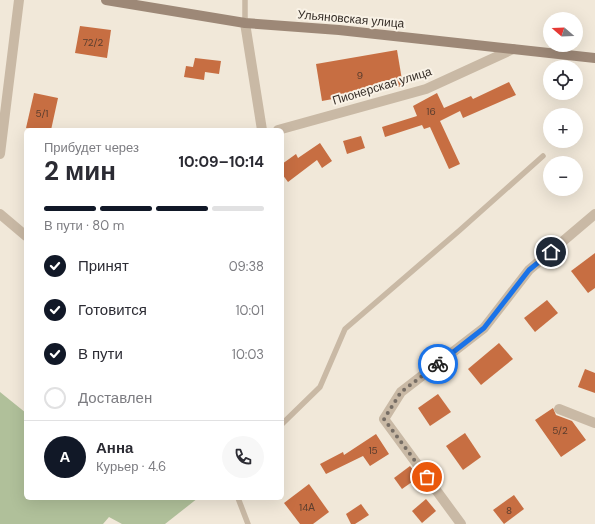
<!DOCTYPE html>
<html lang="ru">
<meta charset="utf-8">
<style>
body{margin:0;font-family:"DM Sans",sans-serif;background:#f7f7f7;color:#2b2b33;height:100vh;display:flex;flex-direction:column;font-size:15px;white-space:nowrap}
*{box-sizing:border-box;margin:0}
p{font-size:13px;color:#7c7c81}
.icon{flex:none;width:22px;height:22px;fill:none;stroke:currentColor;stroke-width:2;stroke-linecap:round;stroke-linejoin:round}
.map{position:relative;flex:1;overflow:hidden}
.drawer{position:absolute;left:24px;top:128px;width:260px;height:372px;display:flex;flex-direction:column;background:#fff;border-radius:6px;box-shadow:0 4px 16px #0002}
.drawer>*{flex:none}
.needle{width:26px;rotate:289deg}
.tools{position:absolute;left:543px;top:12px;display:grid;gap:8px}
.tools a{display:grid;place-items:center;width:40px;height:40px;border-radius:50%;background:#fff;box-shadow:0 4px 16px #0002;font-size:20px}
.pin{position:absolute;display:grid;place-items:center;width:34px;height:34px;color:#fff;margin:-17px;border:2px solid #fff;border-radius:50%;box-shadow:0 1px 4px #0007}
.courier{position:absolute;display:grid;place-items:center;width:40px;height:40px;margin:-20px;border:3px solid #1a73e8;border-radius:50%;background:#fff;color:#222;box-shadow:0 1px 5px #0007}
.head em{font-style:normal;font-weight:700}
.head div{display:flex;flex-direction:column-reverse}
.head{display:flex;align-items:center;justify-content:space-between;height:68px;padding:0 20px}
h1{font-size:26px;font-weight:700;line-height:30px}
.bar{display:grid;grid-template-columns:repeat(4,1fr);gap:6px 4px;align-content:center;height:48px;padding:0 20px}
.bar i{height:5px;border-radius:3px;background:#e1e1e2}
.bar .on{background:#111827}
.bar p{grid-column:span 4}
.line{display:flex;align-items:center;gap:10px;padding:0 20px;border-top:1px solid #e1e1e2}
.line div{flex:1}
.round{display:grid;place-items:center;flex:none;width:42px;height:42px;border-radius:21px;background:#f7f7f7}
ol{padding:0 20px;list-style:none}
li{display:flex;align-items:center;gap:12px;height:44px}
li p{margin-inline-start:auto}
li .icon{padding:4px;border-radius:50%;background:#111827;color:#fff;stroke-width:4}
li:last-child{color:#7c7c81}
li i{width:22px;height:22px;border:2px solid #e1e1e2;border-radius:50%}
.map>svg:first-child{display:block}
</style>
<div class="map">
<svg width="595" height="524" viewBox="0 0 595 524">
<rect width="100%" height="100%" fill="#f1e8d9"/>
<path fill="#b0c09a" d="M0 392 26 413V498H198L165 524H122L109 517 103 524H0Z"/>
<g fill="#c76e42">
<path d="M80 26 111 30 107 58 75 53Z"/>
<path d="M397 50 403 86 322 101 316 64Z"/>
<path d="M195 58 221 61 219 74 205 72 204 80 184 77 186 66 193 67Z"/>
<path d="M509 82 516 95 463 118 460 111 440 121 460 164 449 169 430 127 424 129 422 125 385 137 382 127 417 116 413 106 437 93 444 108 471 96 473 99Z"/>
<path d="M34 93 58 98 51 130 26 128Z"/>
<path d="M361 136 365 148 347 154 343 141Z"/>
<path d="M320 143 332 161 322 168 317 160 288 182 282 174V164L296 154 298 158Z"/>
<path d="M595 253V288L588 293 571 271Z"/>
<path d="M547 300 558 313 535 332 524 318Z"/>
<path d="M499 343 513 359 481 385 468 369Z"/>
<path d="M585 369 595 373V393L578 387Z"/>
<path d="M438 394 451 412 430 426 418 408Z"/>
<path d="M553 408 556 415 572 421 586 440 561 457 535 420Z"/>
<path d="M465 433 481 457 463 470 446 446Z"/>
<path d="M376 434 389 454 370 466 363 456 326 474 320 464 343 452 344 455Z"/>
<path d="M410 466 419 477 402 489 394 478Z"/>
<path d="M309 484 329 512 313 524H300L284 503Z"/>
<path d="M514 495 524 509 504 524 493 510Z"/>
<path d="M426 499 436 511 422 523 412 511Z"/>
<path d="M361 504 369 515 355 524H351L346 514Z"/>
</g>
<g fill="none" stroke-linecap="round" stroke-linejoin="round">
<g stroke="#c9b9a5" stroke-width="5.5">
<path d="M245 23V0"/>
<path d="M282 424 320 387 345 329 460 230 543 156"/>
<path d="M238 498 248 524"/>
</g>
<g stroke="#c9b9a5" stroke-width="10">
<path d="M245 23 262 130"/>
<path d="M278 130 426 89 513 49"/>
<path d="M0 154 19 0"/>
<path d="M0 214 26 236"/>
<path d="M559 409 595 423"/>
<path d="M461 524 384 419 401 392 484 328 529 270 595 214"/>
</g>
<path stroke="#9d8877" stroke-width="10" d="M106 0 245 23 339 30 595 58"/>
</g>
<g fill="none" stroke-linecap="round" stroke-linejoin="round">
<path stroke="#776e65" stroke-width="4" stroke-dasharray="0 7.2" d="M427 477 384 419 401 392 438 364"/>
<path stroke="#1a73e8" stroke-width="5" d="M438 364 484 328 529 270 551 252"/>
</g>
<g text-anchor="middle" stroke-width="4" stroke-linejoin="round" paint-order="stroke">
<g font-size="10" fill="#5a3d2e">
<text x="93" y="46">72/2</text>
<text x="360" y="79">9</text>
<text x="431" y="115">16</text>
<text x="42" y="117">5/1</text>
<text x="560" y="434">5/2</text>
<text x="373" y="454">15</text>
<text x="307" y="511">14А</text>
<text x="509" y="514">8</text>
</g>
<g font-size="12" fill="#352d27" stroke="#f9f2e6">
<text transform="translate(351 19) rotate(5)" y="4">Ульяновская улица</text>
<text transform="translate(382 86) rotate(-17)" y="4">Пионерская улица</text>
</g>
</g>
</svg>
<div class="tools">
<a><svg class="needle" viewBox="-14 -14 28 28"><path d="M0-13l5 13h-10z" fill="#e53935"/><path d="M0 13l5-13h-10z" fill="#7c7c81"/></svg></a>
<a><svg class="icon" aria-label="locate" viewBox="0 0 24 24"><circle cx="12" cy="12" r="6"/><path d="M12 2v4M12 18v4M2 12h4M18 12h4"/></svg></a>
<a>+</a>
<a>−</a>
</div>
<div class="pin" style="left:427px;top:477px;background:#ea580c"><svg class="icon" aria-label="bag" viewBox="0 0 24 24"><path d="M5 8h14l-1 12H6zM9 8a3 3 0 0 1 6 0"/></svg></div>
<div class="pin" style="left:551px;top:252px;background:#1f2937"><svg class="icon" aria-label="home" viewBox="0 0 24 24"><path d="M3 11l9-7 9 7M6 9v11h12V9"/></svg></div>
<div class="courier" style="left:438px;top:364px"><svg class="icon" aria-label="bike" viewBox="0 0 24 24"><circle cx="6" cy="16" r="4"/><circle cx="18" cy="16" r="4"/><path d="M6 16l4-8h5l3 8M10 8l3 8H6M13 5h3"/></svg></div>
<section class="drawer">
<div class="head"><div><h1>2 мин</h1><p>Прибудет через</p></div><em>10:09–10:14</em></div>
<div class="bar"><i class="on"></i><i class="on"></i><i class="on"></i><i></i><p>В пути · 80 m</p></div>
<ol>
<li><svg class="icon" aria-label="check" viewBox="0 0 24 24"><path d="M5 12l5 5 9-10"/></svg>Принят<p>09:38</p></li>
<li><svg class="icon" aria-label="check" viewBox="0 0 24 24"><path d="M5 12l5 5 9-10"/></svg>Готовится<p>10:01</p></li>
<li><svg class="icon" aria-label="check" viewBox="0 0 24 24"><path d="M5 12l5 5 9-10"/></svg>В пути<p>10:03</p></li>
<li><i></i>Доставлен</li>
</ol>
<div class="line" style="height:72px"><b class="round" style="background:#111827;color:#fff">А</b><div><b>Анна</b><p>Курьер · 4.6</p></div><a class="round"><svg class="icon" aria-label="phone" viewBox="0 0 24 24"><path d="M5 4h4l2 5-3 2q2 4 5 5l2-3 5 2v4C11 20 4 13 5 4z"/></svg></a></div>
</section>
</div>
